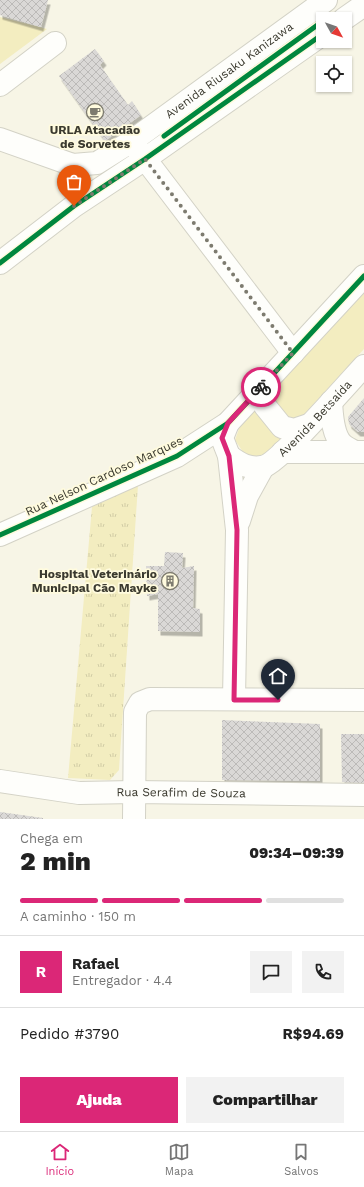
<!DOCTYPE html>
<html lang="pt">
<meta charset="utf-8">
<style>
body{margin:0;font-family:"Work Sans",sans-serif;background:#f2f2f2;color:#222;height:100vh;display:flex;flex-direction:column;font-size:15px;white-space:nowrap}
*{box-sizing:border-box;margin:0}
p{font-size:13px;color:#767676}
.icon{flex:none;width:22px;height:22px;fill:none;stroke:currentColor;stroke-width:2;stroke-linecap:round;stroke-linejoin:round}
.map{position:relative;height:819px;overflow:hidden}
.sheet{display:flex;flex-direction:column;background:#fff;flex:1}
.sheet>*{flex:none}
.needle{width:26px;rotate:130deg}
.tools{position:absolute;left:316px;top:12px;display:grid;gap:8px}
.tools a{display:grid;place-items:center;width:36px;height:36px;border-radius:0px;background:#fff;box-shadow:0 1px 3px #0004;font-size:20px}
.pin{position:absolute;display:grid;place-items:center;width:34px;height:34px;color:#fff;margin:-41px -17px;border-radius:50% 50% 50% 0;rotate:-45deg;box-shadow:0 0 4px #0007}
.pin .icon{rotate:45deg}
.courier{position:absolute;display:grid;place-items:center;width:40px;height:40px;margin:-20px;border:3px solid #db2777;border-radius:50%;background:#fff;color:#222;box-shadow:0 1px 5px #0007}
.head em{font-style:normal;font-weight:800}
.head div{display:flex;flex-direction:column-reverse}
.head{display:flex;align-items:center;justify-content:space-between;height:68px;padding:0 20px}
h1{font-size:26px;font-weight:800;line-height:30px}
.bar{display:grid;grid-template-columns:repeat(4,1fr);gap:6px 4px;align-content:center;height:48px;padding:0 20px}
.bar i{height:5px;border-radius:3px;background:#e0e0e0}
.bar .current{background:#db2777}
.bar p{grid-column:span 4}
.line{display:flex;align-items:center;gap:10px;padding:0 20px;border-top:1px solid #e0e0e0}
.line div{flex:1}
.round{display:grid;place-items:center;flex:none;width:42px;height:42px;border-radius:0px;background:#f2f2f2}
.primary-button{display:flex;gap:8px;margin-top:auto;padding:8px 20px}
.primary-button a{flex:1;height:46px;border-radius:0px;background:#db2777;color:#fff;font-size:16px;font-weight:800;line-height:46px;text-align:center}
.primary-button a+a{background:#f2f2f2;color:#222}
.tab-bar{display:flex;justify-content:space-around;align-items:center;height:56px;border-top:1px solid #e0e0e0;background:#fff;font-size:11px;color:#767676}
.tab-bar a{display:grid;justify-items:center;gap:2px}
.tab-bar .current{color:#db2777}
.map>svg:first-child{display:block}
</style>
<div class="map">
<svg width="364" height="819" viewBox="0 0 364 819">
<defs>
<pattern id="grass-tufts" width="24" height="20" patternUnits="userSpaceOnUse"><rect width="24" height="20" fill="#f3edc0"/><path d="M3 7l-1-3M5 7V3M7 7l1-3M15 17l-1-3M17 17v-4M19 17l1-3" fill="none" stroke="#d1cca5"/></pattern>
<pattern id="building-cross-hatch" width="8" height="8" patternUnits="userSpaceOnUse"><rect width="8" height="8" fill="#dad8d6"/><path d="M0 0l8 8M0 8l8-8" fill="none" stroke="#bcbab8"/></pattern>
<filter id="shadow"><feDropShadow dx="2.5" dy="4.5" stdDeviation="0" flood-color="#0004"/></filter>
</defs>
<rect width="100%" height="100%" fill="#f7f5e6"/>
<path fill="url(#grass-tufts)" d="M138 485 119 770 110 780 68 778 92 507Z"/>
<g fill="#f3edc0">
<path d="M0 17 47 29 0 64Z"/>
<path d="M364 290V349L266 456 255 460 243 452 235 440 240 426Z"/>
</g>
<g fill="url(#building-cross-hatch)" filter="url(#shadow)">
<path d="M0 0H48L41 27 0 15Z"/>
<path d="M95 49 104 61 100 65 128 105 132 101 141 115 105 141 59 76Z"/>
<path d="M364 398V432H358L349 424 348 417Z"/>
<path d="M165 552 183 553 182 568 194 566 193 608 200 609V632L158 631V594L147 596 146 566H164Z"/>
<path d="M222 720 320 724V781L222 780Z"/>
<path d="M341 734H364V783L342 782Z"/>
<path d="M0 812 43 818V819H0Z"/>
</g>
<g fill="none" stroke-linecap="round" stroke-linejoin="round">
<g stroke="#d3d2c6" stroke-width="24">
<g id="minor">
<path d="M344 19 364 5"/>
<path d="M0 85 55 43"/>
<path id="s1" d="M0 139 73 165 97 163 132 141 326 0"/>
<path d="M136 147 293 353"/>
<path d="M0 263 74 206 145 159 323 34"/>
<path d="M267 381 262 396 265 406 282 427 294 430 309 425"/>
<path d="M331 402C332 414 332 434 342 444 345 447 351 450 355 452"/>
<path d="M228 423 222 438 229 456 237 530 234 699"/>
<path d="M283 452H364"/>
<path id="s2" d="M229 456C240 464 248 469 262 467 277 465 350 381 364 366"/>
<path d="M239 521 247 496 263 467"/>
<path d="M0 535 177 456 228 423 364 276"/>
<path id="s3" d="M0 781 79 793 134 792 364 795"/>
<path d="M134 819 135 712 140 703 150 699 364 700"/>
</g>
</g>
<use href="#minor" stroke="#fefefb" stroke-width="22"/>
<g stroke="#fffbde" stroke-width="8">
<g id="cycleway">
<path d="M164 136 323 21"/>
<path d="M0 263 74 206 145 159 323 34"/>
<path d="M0 535 177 456 228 423 364 276"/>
</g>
</g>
<use href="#cycleway" stroke="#00873e" stroke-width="5"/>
</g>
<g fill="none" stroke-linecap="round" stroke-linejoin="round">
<path stroke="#7d7b6f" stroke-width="4" stroke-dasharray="0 7.2" d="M74 206 145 159 293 353 261 387"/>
<path stroke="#db2777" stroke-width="5" d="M261 387 228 423 222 438 229 456 237 530 234 700H278"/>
</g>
<defs>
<g id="cafe-ring" transform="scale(0.9)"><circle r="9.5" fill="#fffbde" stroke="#7d7b6f" stroke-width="1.5"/><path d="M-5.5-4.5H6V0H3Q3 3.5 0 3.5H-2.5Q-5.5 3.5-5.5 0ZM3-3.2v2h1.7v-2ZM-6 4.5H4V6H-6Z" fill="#7d7b6f"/></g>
<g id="building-ring" transform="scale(0.9)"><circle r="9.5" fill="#fffbde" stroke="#7d7b6f" stroke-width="1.5"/><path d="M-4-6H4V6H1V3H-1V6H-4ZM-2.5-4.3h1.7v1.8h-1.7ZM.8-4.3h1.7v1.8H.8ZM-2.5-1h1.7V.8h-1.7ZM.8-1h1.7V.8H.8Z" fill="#7d7b6f"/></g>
</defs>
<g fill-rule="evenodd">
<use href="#cafe-ring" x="95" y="112"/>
<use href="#building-ring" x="170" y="581"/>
</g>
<g text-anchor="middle" stroke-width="3.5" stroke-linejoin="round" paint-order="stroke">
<g font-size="12" fill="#3b3a2f" stroke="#fffbde">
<text dy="4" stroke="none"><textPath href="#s1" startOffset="263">Avenida Riusaku Kanizawa</textPath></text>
<text dy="4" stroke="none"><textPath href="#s2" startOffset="108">Avenida Betsaída</textPath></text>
<text transform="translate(104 476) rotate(-25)" y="4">Rua Nelson Cardoso Marques</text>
<text dy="4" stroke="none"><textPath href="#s3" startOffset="182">Rua Serafim de Souza</textPath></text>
</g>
<g font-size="12" font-weight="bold" fill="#3b3a2f" stroke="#fffbde">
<text x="95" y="134">URLA Atacadão<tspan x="95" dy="14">de Sorvetes</tspan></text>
<text x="157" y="578" text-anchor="end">Hospital Veterinário<tspan x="157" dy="14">Municipal Cão Mayke</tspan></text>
</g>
</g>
</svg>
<div class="tools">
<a><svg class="needle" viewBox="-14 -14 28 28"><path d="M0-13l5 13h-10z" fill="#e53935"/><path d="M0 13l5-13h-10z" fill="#767676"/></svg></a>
<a><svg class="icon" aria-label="locate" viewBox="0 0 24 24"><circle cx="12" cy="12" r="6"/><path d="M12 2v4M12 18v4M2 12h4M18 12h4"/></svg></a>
</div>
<div class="pin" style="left:74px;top:206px;background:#ea580c"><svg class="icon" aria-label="bag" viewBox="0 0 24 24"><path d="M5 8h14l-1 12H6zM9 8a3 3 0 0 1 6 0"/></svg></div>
<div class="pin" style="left:278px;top:700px;background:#1f2937"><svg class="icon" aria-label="home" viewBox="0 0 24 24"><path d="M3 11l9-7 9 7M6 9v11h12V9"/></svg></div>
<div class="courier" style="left:261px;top:387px"><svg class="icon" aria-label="bike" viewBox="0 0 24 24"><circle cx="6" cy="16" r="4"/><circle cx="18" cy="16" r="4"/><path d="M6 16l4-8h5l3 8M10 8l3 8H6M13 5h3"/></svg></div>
</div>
<section class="sheet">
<div class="head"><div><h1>2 min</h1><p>Chega em</p></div><em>09:34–09:39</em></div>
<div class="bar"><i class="current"></i><i class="current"></i><i class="current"></i><i></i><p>A caminho · 150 m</p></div>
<div class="line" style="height:72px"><b class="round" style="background:#db2777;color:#fff">R</b><div><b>Rafael</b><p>Entregador · 4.4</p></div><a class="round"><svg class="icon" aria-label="chat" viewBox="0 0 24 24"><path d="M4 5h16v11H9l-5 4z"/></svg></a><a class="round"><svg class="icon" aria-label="phone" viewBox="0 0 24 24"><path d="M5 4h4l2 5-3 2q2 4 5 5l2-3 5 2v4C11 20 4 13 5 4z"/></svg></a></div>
<div class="line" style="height:52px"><div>Pedido #3790</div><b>R$94.69</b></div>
<div class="primary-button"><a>Ajuda</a><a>Compartilhar</a></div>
</section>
<nav class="tab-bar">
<a class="current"><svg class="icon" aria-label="home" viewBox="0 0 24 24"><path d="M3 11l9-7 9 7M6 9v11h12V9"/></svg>Início</a>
<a><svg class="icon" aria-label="map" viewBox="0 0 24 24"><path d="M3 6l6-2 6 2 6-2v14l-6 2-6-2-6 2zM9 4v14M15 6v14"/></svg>Mapa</a>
<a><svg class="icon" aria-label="saved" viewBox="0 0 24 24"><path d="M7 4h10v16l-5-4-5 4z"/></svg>Salvos</a>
</nav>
